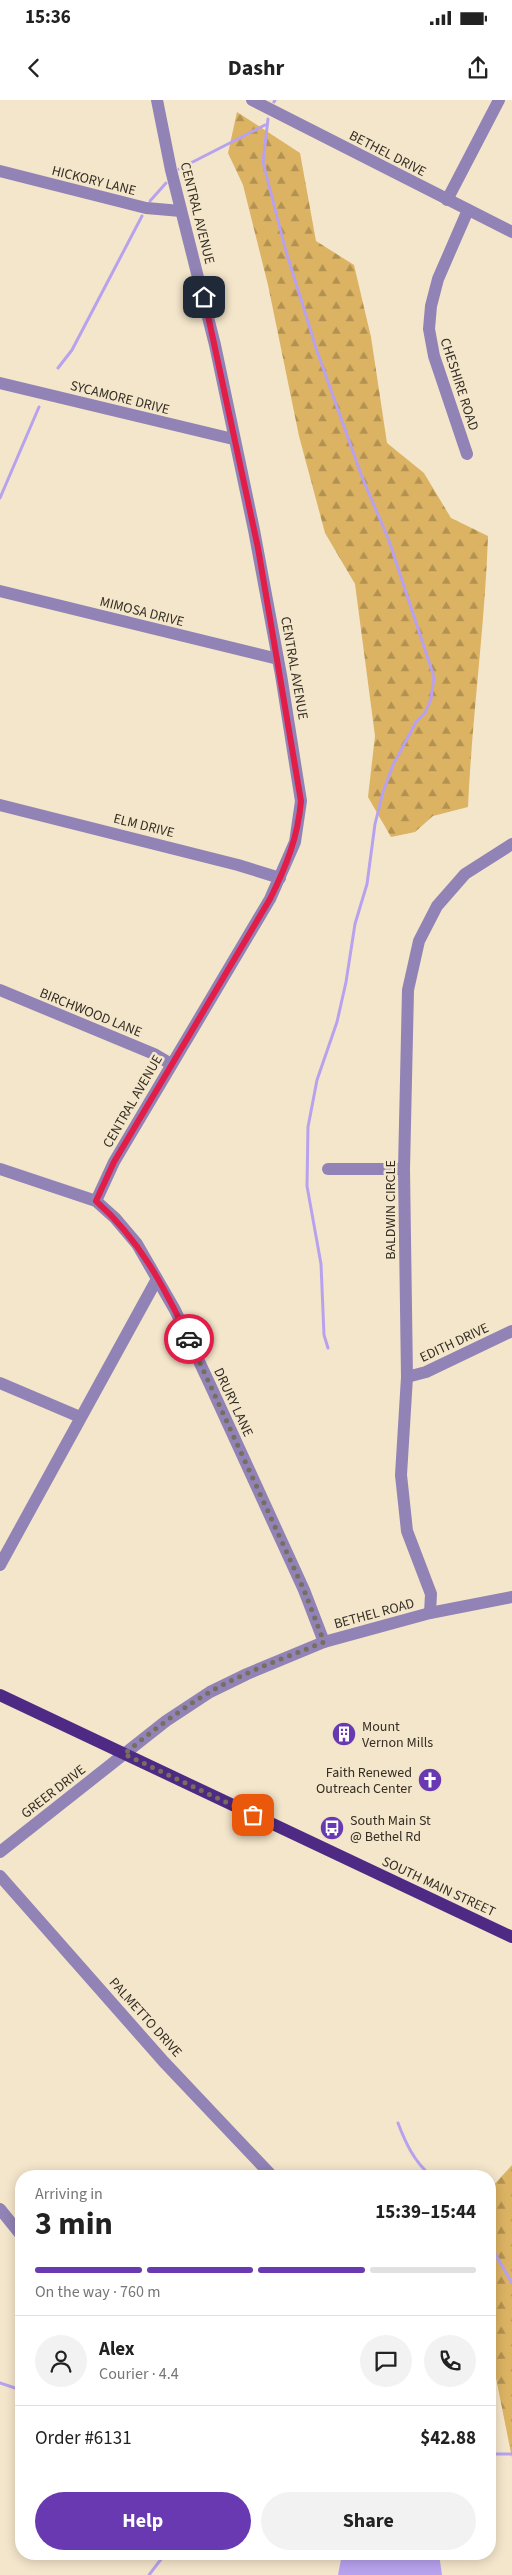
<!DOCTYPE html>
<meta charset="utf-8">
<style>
body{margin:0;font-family:"Source Sans 3",sans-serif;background:#f2f2f2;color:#222;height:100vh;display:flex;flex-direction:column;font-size:19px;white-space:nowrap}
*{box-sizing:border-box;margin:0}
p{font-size:16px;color:#767676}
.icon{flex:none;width:28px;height:28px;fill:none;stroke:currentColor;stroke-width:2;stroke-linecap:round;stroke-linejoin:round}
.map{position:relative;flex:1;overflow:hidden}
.sheet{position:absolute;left:15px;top:2070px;width:481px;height:390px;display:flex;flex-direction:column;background:#fff;border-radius:20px;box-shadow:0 2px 12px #0003}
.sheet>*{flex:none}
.pin{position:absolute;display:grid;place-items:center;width:42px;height:42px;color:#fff;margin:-21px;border-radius:10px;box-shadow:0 2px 8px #0006}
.courier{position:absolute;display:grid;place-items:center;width:50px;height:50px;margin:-25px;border:4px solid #e11d48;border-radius:50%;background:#fff;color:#222;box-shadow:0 1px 6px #0007}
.headline em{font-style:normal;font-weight:700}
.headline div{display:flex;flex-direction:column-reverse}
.headline{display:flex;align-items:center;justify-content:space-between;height:85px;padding:0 20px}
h1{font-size:32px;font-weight:700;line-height:38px}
.bar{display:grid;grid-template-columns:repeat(4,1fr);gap:8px 5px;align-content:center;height:60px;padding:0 20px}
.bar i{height:6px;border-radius:4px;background:#e0e0e0}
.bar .on{background:#6839b1}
.bar p{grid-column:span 4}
.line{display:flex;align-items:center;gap:12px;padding:0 20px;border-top:1px solid #e0e0e0}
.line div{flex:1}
.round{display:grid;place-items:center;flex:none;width:52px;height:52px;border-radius:26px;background:#f2f2f2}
.button{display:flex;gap:10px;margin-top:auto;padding:10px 20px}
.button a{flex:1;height:58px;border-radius:30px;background:#6839b1;color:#fff;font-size:20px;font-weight:700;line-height:58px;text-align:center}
.button a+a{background:#f2f2f2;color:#222}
.status{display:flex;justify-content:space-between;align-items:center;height:35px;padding:0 25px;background:#fff;direction:ltr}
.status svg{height:14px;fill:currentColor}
header{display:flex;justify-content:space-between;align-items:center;height:65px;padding:0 20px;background:#fff;font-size:22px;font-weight:700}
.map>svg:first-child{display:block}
</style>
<div class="status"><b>15:36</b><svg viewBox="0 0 49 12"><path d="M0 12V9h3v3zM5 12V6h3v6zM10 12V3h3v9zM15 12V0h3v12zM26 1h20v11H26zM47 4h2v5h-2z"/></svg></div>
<header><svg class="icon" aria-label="back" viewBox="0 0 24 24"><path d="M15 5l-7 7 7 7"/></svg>Dashr<svg class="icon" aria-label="share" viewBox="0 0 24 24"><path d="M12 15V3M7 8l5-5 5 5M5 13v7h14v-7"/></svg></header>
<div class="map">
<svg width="512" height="2475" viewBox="0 0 512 2475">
<defs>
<pattern id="forest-firs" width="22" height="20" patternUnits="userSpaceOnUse" patternTransform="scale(1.25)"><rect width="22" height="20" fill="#dcb363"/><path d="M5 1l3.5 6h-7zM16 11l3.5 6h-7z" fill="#b39251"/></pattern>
</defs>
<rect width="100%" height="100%" fill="#f4e6cb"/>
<g fill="url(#forest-firs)">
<path d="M237 12 300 53 316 141 354 165 371 237 387 343 424 373 451 418 488 436C485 526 472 616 468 707L433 716 415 732 391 737 368 697 375 636 355 484 325 433 299 336 268 185 243 85 228 53Z"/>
<path d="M512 2065V2358L490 2248V2089Z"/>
</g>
<path fill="#b8a2ee" d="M342 2454H439L442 2475H338Z"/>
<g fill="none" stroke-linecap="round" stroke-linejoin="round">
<g stroke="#b8a2ee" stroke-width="3">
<path d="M274 2 275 0"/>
<path d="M268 19 263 62 285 148 317 251 362 377 388 438 434 577 431 599 425 613 416 622 393 665 383 692 375 724 367 784 355 824 346 882 337 922 317 980 308 1027 307 1086 321 1164 324 1235 328 1248"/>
<path d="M179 69 265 25"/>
<path d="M150 101 166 83"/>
<path d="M58 268 72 250 142 116"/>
<path d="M0 398 39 307"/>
<path d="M398 2023C406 2044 414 2061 431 2076"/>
<path d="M490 2145 512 2183"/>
<path d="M0 2283 21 2290"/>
<path d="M490 2354H512"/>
<path d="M149 2475 165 2454"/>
</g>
<g stroke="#9183b5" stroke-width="12">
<path d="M252 0 512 132"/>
<path d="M0 71 146 108 181 111"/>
<path d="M447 100 499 0"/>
<path d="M0 283 233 339"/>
<path d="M467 354 434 256 429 229 431 206 438 179 468 110"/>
<path d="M0 491 278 559"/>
<path d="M0 705 238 765 280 778"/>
<path d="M0 890 154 954 171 964"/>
<path d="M0 1069 96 1101 115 1118 137 1144 175 1210 212 1289 304 1490 324 1542"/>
<path d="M328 1069H404"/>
<path d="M96 1101 114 1062 270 799 295 742 301 701 281 575 254 430 215 245 171 70 157 0"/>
<path d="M407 1277 426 1272 512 1231"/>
<path d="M0 1283 80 1317"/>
<path d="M0 1465 157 1179"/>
<path d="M430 1513 431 1494 407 1431 401 1375 407 1277 404 1069 408 890 419 841 437 806 465 774 512 744"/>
<path d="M0 1752 166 1621 210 1592 247 1574 324 1542 430 1513 512 1497"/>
<path d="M0 1776 164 1962 272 2076"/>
<path d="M0 2109 21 2135"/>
</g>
<path stroke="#4e2a85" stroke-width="12" d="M0 1595 512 1837"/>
</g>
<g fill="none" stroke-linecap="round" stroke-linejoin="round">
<path stroke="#776e5e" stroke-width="5" stroke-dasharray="0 9" d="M189 1239 304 1490 324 1542C285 1558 244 1572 208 1593 178 1611 151 1632 124 1654L253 1715"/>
<path stroke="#e11d48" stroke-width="6" d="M189 1239C164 1187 140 1140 96 1101L114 1062 270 799C286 767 298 737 301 701L258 448 204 197"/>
</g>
<defs>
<g id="building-disc" transform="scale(1.25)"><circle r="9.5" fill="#6839b1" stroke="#f4e6cb"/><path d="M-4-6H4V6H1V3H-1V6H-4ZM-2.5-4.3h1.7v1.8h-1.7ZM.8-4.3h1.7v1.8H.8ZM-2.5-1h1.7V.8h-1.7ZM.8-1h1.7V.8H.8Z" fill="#fff"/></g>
<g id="church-disc" transform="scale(1.25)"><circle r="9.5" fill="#6839b1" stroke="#f4e6cb"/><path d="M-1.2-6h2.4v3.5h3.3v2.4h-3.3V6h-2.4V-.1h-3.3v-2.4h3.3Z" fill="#fff"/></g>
<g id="bus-disc" transform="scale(1.25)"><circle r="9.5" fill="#6839b1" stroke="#f4e6cb"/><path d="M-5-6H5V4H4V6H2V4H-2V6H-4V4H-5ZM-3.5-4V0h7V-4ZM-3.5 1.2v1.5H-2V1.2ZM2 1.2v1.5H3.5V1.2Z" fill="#fff"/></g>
</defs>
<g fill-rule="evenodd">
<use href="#building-disc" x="344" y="1634"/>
<use href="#church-disc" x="430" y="1680"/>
<use href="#bus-disc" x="332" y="1728"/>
</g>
<g text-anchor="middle" stroke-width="5" stroke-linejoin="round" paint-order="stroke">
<g font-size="14" fill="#342e24" stroke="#f4e6cb">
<text transform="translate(388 53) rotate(27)" y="5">BETHEL DRIVE</text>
<text transform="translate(94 80) rotate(14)" y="5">HICKORY LANE</text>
<text transform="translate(198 113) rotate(76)" y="5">CENTRAL AVENUE</text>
<text transform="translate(460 284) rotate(72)" y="5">CHESHIRE ROAD</text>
<text transform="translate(120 297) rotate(14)" y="5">SYCAMORE DRIVE</text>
<text transform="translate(142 511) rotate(14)" y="5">MIMOSA DRIVE</text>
<text transform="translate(295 568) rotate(80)" y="5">CENTRAL AVENUE</text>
<text transform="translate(144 725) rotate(14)" y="5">ELM DRIVE</text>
<text transform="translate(91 912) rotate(22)" y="5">BIRCHWOOD LANE</text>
<text transform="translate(132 1001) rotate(-60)" y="5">CENTRAL AVENUE</text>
<text transform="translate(390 1110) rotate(-90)" y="5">BALDWIN CIRCLE</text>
<text transform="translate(454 1242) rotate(-25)" y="5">EDITH DRIVE</text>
<text transform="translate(234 1302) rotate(65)" y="5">DRURY LANE</text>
<text transform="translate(374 1513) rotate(-15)" y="5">BETHEL ROAD</text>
<text transform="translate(53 1691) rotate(-38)" y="5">GREER DRIVE</text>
<text transform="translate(439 1786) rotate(25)" y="5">SOUTH MAIN STREET</text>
<text transform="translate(146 1917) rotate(48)" y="5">PALMETTO DRIVE</text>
</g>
<g font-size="14" fill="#342e24" stroke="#f4e6cb" text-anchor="start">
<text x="362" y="1631">Mount<tspan x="362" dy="16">Vernon Mills</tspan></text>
<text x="412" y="1677" text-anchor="end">Faith Renewed<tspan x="412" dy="16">Outreach Center</tspan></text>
<text x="350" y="1725">South Main St<tspan x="350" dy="16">@ Bethel Rd</tspan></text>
</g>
</g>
</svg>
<div class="pin" style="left:253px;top:1715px;background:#ea580c"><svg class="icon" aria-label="bag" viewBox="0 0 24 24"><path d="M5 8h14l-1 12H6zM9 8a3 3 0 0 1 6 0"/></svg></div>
<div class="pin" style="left:204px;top:197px;background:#1f2937"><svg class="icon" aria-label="home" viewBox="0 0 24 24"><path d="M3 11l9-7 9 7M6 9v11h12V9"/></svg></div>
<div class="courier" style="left:189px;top:1239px"><svg class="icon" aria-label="car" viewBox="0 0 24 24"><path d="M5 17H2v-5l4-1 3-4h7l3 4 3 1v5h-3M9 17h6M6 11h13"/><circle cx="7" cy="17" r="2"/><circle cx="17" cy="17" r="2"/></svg></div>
<section class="sheet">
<div class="headline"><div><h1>3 min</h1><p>Arriving in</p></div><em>15:39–15:44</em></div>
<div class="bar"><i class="on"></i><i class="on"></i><i class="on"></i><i></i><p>On the way · 760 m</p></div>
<div class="line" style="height:90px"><a class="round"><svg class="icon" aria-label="person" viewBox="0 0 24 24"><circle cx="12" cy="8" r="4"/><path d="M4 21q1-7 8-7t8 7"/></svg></a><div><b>Alex</b><p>Courier · 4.4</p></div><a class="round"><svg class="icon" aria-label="chat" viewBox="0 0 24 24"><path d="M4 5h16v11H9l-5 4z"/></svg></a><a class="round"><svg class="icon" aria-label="phone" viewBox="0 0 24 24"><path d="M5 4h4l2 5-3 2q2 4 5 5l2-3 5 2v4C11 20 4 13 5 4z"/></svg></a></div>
<div class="line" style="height:65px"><div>Order #6131</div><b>$42.88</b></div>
<div class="button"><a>Help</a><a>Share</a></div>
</section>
</div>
